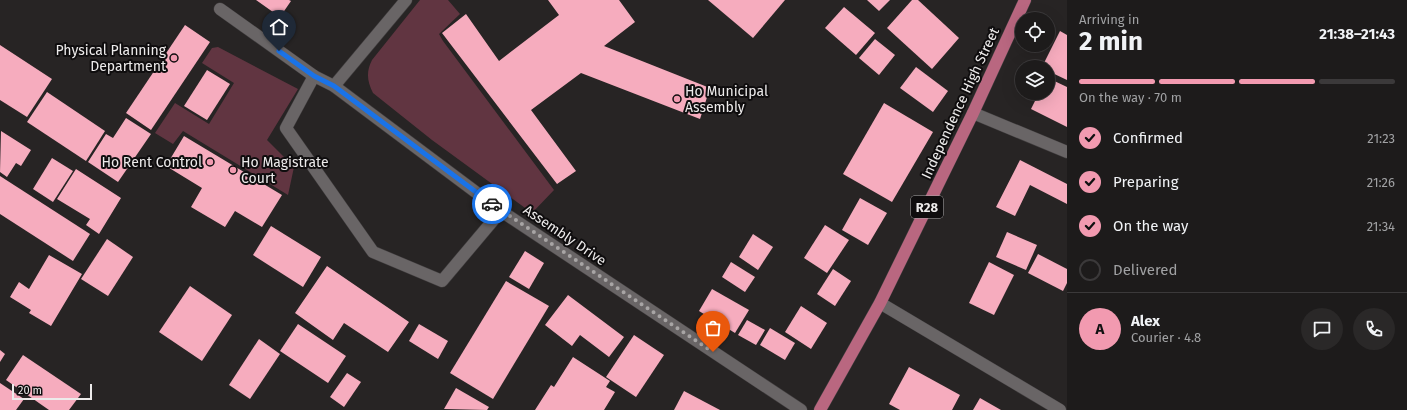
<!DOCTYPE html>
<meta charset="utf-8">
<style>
body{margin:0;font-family:"Fira Sans",sans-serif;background:#2a2828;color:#f1f3f6;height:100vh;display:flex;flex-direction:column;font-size:15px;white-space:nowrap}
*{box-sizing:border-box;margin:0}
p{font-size:13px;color:#a0a1a3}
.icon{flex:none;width:22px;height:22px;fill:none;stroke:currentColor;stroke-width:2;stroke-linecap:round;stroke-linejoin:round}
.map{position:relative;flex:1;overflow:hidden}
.sheet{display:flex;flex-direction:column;background:#1d1b1b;width:340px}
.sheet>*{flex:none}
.controls{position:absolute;left:1015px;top:12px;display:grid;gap:8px}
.controls a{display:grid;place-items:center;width:40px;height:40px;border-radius:50%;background:#1d1b1b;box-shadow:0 4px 16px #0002,0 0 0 1px #3b393a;font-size:20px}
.scale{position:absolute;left:12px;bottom:10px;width:80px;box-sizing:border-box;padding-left:4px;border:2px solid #edebeb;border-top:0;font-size:11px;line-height:14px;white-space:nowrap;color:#edebeb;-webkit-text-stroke:3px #0f0d0e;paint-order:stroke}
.pin{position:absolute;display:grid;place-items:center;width:34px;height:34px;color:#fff;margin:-41px -17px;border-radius:50% 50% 50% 0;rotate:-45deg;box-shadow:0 0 4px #0007}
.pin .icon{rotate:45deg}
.courier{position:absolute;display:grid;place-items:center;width:40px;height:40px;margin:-20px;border:3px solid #1a73e8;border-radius:50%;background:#fff;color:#222;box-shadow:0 1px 5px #0007}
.headline em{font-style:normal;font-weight:700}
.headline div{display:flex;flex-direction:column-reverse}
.headline{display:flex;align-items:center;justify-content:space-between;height:68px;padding:0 12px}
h1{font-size:26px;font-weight:700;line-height:30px}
.bar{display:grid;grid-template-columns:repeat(4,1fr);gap:6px 4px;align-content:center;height:48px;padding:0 12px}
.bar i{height:5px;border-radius:3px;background:#3b393a}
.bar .active{background:#f29ab0}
.bar p{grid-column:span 4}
.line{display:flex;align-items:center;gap:10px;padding:0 12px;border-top:1px solid #3b393a}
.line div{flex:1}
.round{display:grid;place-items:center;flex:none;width:42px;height:42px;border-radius:21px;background:#2a2828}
ol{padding:0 12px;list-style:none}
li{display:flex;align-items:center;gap:12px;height:44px}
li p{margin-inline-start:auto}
li .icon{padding:4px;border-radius:50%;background:#f29ab0;color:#111;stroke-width:4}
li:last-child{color:#a0a1a3}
li i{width:22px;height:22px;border:2px solid #3b393a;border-radius:50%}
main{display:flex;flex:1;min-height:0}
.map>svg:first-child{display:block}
</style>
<main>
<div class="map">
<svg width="1067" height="410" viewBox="0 0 1067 410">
<rect width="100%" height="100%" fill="#272424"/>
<g fill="#613541">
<path d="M420 0H448L460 14 439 34 443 41 554 190 532 213 432 140 373 93C367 81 366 72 372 60Z"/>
<path d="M218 47 298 89 267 140 294 167 288 195 183 131 173 144 155 133 175 103 209 124 234 83 202 63 212 48Z"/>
</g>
<g fill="#f6acbe">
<path d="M256 0H289L291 1 280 17Z"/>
<path d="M548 0H619L635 22 604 46 710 88 700 119 581 73 531 110 576 171 557 184 442 33 466 14 499 61 559 15Z"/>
<path d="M708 0H785L753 38Z"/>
<path d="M867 0H890L879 11Z"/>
<path d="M912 0H918L959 38 932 69 887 28Z"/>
<path d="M844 7 875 33 856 55 825 28Z"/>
<path d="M185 25 210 42 151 130 126 113Z"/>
<path d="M1060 31 1067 35V80L1048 71V67H1042Z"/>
<path d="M875 39 895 55 879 75 859 58Z"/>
<path d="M0 45 52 79 27 117 0 100Z"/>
<path d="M916 67 948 91 933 112 900 88Z"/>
<path d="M207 70 230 84 207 120 184 106Z"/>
<path d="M1048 78 1067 87V127L1031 109 1039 93H1048Z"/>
<path d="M47 92 105 131 86 161 27 122Z"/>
<path d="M884 103 933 132 892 202 843 174Z"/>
<path d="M126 118 151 134 118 182 88 162 106 134 113 138Z"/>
<path d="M1 131 31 150 21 166 16 163 7 177 0 172Z"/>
<path d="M184 136 282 195 262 227 235 211 225 227 191 207 202 188 166 166Z"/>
<path d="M52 158 73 171 53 202 33 189Z"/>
<path d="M1020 160 1067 184V204L1030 185 1015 216 996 207Z"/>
<path d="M76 169 121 198 99 234 86 225 90 219 57 199Z"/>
<path d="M0 176 90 234 73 261 0 214Z"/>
<path d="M860 198 887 213 868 245 842 230Z"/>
<path d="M825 225 849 240 827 273 804 258Z"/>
<path d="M271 226 321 257 303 287 253 255Z"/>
<path d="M1007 232 1037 245 1026 270 996 257Z"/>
<path d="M753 234 773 247 758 270 739 257Z"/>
<path d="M107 239 133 257 108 296 81 279Z"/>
<path d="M525 251 544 263 529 289 509 277Z"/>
<path d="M1038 254 1067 269V283L1063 291 1028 273Z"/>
<path d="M49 255 82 274 51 326 29 313 31 310 10 297 19 282 29 289Z"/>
<path d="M731 262 755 277 745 292 722 277Z"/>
<path d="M989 262 1014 275 994 315 969 303Z"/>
<path d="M327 266 409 322 388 352 344 323 333 340 295 313Z"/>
<path d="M833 269 851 281 835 306 817 294Z"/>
<path d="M506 281 549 306 493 399 450 373Z"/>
<path d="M190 286 232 315 202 361 159 332Z"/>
<path d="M712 289 749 310 735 333 699 311Z"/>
<path d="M568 295 624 337 609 357 580 335 572 346 545 325Z"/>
<path d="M801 306 827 323 811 349 785 332Z"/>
<path d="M747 320 765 330 756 345 738 335Z"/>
<path d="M298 324 346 356 328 383 280 351Z"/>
<path d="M419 324 448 341 438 359 409 341Z"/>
<path d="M770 328 795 343 785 360 760 345Z"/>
<path d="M634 335 664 355 636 397 606 377Z"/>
<path d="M259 339 280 354 250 399 229 385Z"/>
<path d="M0 350 5 354 0 362Z"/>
<path d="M23 355 81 394 69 410H49L6 380Z"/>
<path d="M573 357 610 381 606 387 615 392 604 410H535L551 385 554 387Z"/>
<path d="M909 367 960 395 952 410H900L889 404Z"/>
<path d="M347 373 361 382 344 407 330 397Z"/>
<path d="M0 383 24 399 16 410H0Z"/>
<path d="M456 388 489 407 487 410 444 409Z"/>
<path d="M684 391 720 410H674Z"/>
<path d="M980 398 1001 410H973Z"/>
</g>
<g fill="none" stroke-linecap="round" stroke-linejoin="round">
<g stroke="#413e3f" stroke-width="13">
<g id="lane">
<path d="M314 76 286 128 373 252 442 281 501 211"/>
<path d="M334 86 406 0"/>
</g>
</g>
<g stroke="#413e3f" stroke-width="13">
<g id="street">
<path d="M220 9 314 76 334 86 501 211 801 410"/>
<path d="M973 113 1067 152"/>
<path d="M880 303 1060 410"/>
</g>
</g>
<g stroke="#413e3f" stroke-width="13">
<path id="primary" d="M820 410 880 303 973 113 1025 0"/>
</g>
<use href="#lane" stroke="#696566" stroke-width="12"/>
<use href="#street" stroke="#696566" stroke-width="12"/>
<use href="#primary" stroke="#b96780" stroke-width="12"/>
</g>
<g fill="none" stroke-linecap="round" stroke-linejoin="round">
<path stroke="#a8a5a5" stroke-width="4" stroke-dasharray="0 7.2" d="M492 204 713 352"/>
<path stroke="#1a73e8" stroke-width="5" d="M279 51 314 76 334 86 492 204"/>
</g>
<g fill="#f29ab0" stroke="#0f0d0e" stroke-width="1.5">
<circle cx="174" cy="58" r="4"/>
<circle cx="677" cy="99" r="4"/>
<circle cx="210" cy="162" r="4"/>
<circle cx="233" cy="170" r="4"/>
</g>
<g text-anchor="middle" stroke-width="4" stroke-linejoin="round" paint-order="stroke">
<rect fill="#0f0d0e" stroke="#aaa8a9" stroke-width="1" x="911" y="196" width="32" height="22" rx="3"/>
<g font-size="13" font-weight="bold" fill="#edebeb">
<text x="927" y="212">R28</text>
</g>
<g font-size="14" fill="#edebeb" stroke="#0f0d0e" text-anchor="end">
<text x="166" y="55">Physical Planning<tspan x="166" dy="16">Department</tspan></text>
<text x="685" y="96" text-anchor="start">Ho Municipal<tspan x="685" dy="16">Assembly</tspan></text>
<text x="202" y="167">Ho Rent Control</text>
<text x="241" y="167" text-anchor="start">Ho Magistrate<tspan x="241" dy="16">Court</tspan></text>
</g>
<g font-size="14" fill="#edebeb" stroke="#0f0d0e">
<text transform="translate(960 103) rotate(-65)" y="5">Independence High Street</text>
<text transform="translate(565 235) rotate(34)" y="5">Assembly Drive</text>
</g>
</g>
</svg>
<div class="controls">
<a><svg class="icon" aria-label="locate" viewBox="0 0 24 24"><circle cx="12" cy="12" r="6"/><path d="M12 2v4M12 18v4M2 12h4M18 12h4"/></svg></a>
<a><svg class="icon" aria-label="layers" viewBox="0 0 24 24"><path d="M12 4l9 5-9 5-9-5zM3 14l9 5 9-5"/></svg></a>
</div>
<div class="scale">20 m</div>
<div class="pin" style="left:713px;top:352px;background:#ea580c"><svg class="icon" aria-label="bag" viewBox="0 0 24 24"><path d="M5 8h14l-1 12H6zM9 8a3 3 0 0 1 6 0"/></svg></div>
<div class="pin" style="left:279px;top:51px;background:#1f2937"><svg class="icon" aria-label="home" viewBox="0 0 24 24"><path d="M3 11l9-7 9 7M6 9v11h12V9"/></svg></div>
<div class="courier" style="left:492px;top:204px"><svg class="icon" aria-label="car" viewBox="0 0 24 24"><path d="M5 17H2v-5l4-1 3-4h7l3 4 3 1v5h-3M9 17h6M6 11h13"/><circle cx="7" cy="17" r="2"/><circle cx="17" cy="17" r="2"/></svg></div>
</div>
<section class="sheet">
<div class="headline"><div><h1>2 min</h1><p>Arriving in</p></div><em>21:38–21:43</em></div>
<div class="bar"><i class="active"></i><i class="active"></i><i class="active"></i><i></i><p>On the way · 70 m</p></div>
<ol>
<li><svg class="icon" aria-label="check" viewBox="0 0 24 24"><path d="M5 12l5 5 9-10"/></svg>Confirmed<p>21:23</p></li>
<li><svg class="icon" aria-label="check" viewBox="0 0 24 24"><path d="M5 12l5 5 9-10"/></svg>Preparing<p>21:26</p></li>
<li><svg class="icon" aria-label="check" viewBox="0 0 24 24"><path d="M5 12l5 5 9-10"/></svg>On the way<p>21:34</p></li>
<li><i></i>Delivered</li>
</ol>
<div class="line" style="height:72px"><b class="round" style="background:#f29ab0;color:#111">A</b><div><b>Alex</b><p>Courier · 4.8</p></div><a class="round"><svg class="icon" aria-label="chat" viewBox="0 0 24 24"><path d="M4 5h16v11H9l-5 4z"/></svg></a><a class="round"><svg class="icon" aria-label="phone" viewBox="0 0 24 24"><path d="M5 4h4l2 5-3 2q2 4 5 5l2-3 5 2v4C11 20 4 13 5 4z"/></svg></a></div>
</section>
</main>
